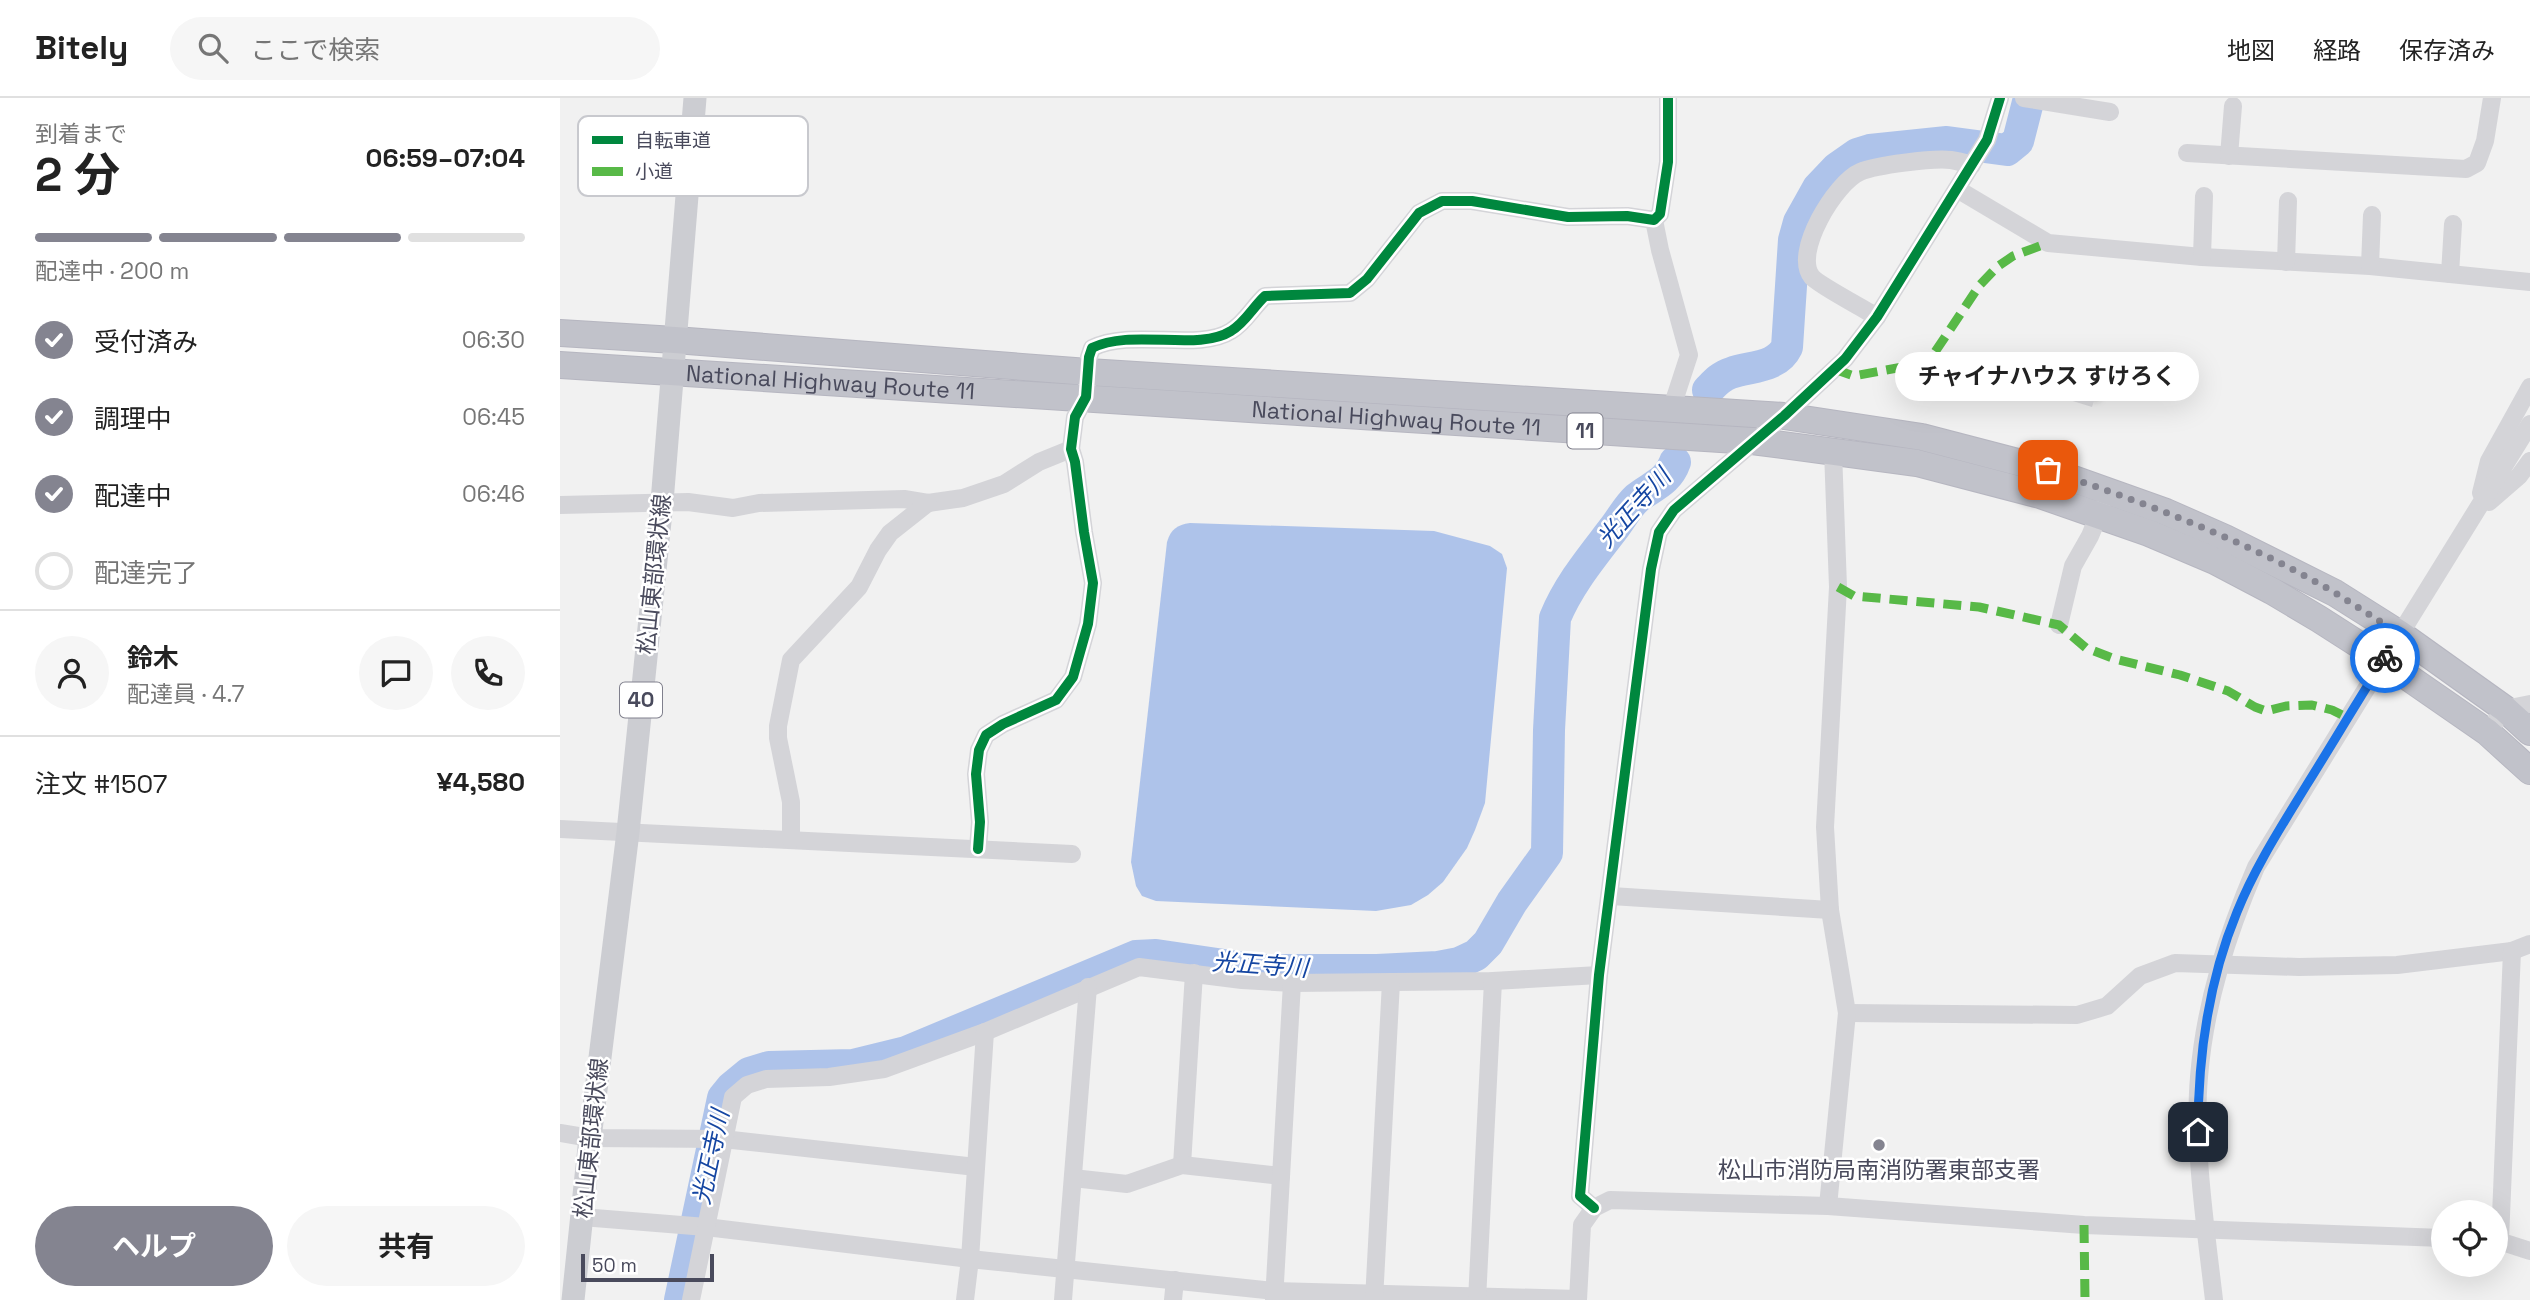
<!DOCTYPE html>
<html lang="ja">
<meta charset="utf-8">
<style>
body{margin:0;font-family:"Space Grotesk","Noto Sans JP",sans-serif;background:#f6f6f6;color:#222;height:100vh;display:flex;flex-direction:column;font-size:26px;white-space:nowrap}
*{box-sizing:border-box;margin:0}
p{font-size:23px;color:#767676}
.icon{flex:none;width:38px;height:38px;fill:none;stroke:currentColor;stroke-width:2;stroke-linecap:round;stroke-linejoin:round}
.map{position:relative;flex:1;overflow:hidden}
.side{display:flex;flex-direction:column;background:#fff;width:560px}
.side>*{flex:none}
.fabs{position:absolute;left:1871px;top:1102px;display:grid;gap:14px}
.fabs a{display:grid;place-items:center;width:77px;height:77px;border-radius:50%;background:#fff;box-shadow:0 7px 28px #0002;font-size:35px}
.scale{position:absolute;left:21px;bottom:18px;width:133px;box-sizing:border-box;padding-left:7px;border:4px solid #494a5c;border-top:0;font-size:19px;line-height:24px;white-space:nowrap;color:#494a5c;-webkit-text-stroke:5px #fff;paint-order:stroke}
.pin{position:absolute;display:grid;place-items:center;width:60px;height:60px;color:#fff;margin:-30px;border-radius:14px;box-shadow:0 4px 10px #0006}
.courier{position:absolute;display:grid;place-items:center;width:70px;height:70px;margin:-35px;border:5px solid #1a73e8;border-radius:50%;background:#fff;color:#222;box-shadow:0 2px 9px #0007}
.bubble{position:absolute;height:49px;border-radius:24px;background:#fff;box-shadow:0 7px 28px #0002;font-size:23px;font-weight:700;line-height:49px;text-align:center}
.head em{font-style:normal;font-weight:700}
.head div{display:flex;flex-direction:column-reverse}
.head{display:flex;align-items:center;justify-content:space-between;height:119px;padding:0 35px}
h1{font-size:46px;font-weight:700;line-height:52px}
.bar{display:grid;grid-template-columns:repeat(4,1fr);gap:10px 7px;align-content:center;height:84px;padding:0 35px}
.bar i{height:9px;border-radius:5px;background:#e0e0e0}
.bar .selected{background:#848490}
.bar p{grid-column:span 4}
.line{display:flex;align-items:center;gap:18px;padding:0 35px;border-top:2px solid #e0e0e0}
.line div{flex:1}
.round{display:grid;place-items:center;flex:none;width:74px;height:74px;border-radius:37px;background:#f6f6f6}
ol{padding:0 35px;list-style:none}
li{display:flex;align-items:center;gap:21px;height:77px}
li p{margin-inline-start:auto}
li .icon{padding:7px;border-radius:50%;background:#848490;color:#fff;stroke-width:4}
li:last-child{color:#767676}
li i{width:38px;height:38px;border:4px solid #e0e0e0;border-radius:50%}
.action{display:flex;gap:14px;margin-top:auto;padding:14px 35px}
.action a{flex:1;height:80px;border-radius:42px;background:#848490;color:#fff;font-size:28px;font-weight:700;line-height:80px;text-align:center}
.action a+a{background:#f6f6f6;color:#222}
header{display:flex;align-items:center;gap:42px;box-sizing:border-box;height:98px;padding:0 35px;background:#fff;border-bottom:2px solid #e0e0e0}
header strong{font-size:33px}
nav{display:flex;gap:38px;margin-inline-start:auto;font-size:24px}
.search{width:490px;height:63px;background:#f6f6f6;display:flex;align-items:center;gap:18px;box-sizing:border-box;padding:0 24px;border-radius:38px;color:#767676;font-size:26px}
main{display:flex;flex:1;min-height:0}
.map>svg:first-child{display:block}
</style>
<header>
<strong>Bitely</strong>
<div class="search"><svg class="icon" aria-label="search" viewBox="0 0 24 24"><circle cx="10" cy="10" r="6"/><path d="M15 15l6 6"/></svg>ここで検索</div>
<nav><a>地図</a><a>経路</a><a>保存済み</a></nav>
</header>
<main>
<section class="side">
<div class="head"><div><h1>2 分</h1><p>到着まで</p></div><em>06:59–07:04</em></div>
<div class="bar"><i class="selected"></i><i class="selected"></i><i class="selected"></i><i></i><p>配達中 · 200 m</p></div>
<ol>
<li><svg class="icon" aria-label="check" viewBox="0 0 24 24"><path d="M5 12l5 5 9-10"/></svg>受付済み<p>06:30</p></li>
<li><svg class="icon" aria-label="check" viewBox="0 0 24 24"><path d="M5 12l5 5 9-10"/></svg>調理中<p>06:45</p></li>
<li><svg class="icon" aria-label="check" viewBox="0 0 24 24"><path d="M5 12l5 5 9-10"/></svg>配達中<p>06:46</p></li>
<li><i></i>配達完了</li>
</ol>
<div class="line" style="height:126px"><a class="round"><svg class="icon" aria-label="person" viewBox="0 0 24 24"><circle cx="12" cy="8" r="4"/><path d="M4 21q1-7 8-7t8 7"/></svg></a><div><b>鈴木</b><p>配達員 · 4.7</p></div><a class="round"><svg class="icon" aria-label="chat" viewBox="0 0 24 24"><path d="M4 5h16v11H9l-5 4z"/></svg></a><a class="round"><svg class="icon" aria-label="phone" viewBox="0 0 24 24"><path d="M5 4h4l2 5-3 2q2 4 5 5l2-3 5 2v4C11 20 4 13 5 4z"/></svg></a></div>
<div class="line" style="height:91px"><div>注文 #1507</div><b>¥4,580</b></div>
<div class="action"><a>ヘルプ</a><a>共有</a></div>
</section>
<div class="map">
<svg width="1970" height="1202" viewBox="0 0 1970 1202">
<defs>
<filter id="shadow"><feDropShadow dx="6" dy="-6" stdDeviation="3.5" flood-color="#0004"/></filter>
</defs>
<rect width="100%" height="100%" fill="#f1f1f1"/>
<path fill="#aec3ea" d="M630 425 874 433 930 448 942 456 947 470 925 705 915 732 907 750 883 784 868 797 851 807 816 813 596 803 582 798 576 788 571 764 607 444C611 431 617 427 630 425Z"/>
<g fill="none" stroke-linecap="round" stroke-linejoin="round">
<g stroke="#aec3ea" stroke-width="32">
<path d="M1148 292C1155 285 1161 278 1171 275 1191 268 1217 270 1227 249L1234 142 1239 124 1258 90 1277 70 1297 56 1310 52 1387 44 1447 52 1458 43 1469 0"/>
<path d="M120 1202 163 1000 172 989 189 975 209 969 293 967 346 954 576 858 596 857 698 872H817L878 869 899 865 916 857 928 845 952 804 987 755 989 632 995 520C1009 486 1032 459 1054 430 1061 421 1068 408 1077 400 1092 388 1108 384 1115 364"/>
</g>
</g>
<path fill="#dadadd" filter="url(#shadow)" d="M1491 270 1540 286 1532 309 1484 294Z"/>
<g fill="none" stroke-linecap="round" stroke-linejoin="round">
<g stroke="#b6b6c0" stroke-width="28">
<g id="highway">
<path d="M0 235 115 242 528 274 1224 318 1362 339 1488 372 1606 414 1665 440 1775 495 1840 536 1945 611 1970 634"/>
<path id="s1" d="M0 267 1192 343 1357 365 1480 397 1589 435 1655 463 1712 493 1759 521 1823 562 1927 634 1970 673"/>
</g>
</g>
<g stroke="#d4d4d8" stroke-width="18">
<path d="M1464 0 1550 14"/>
<path d="M1627 55 1906 71 1917 65 1925 43 1932 0"/>
<path d="M1669 58 1673 8"/>
<path d="M1397 91 1488 145 1642 159 1810 168 1970 184"/>
<path d="M1094 122 1100 152 1129 257 1111 312"/>
<path d="M1642 159 1644 98"/>
<path d="M1726 164 1728 103"/>
<path d="M1810 168 1812 117"/>
<path d="M1890 176 1893 126"/>
<path d="M1317 219C1305 211 1260 188 1252 179 1232 155 1276 84 1300 74 1316 67 1373 60 1391 62 1398 63 1405 65 1412 67"/>
<path d="M1921 395 1929 363 1970 289"/>
<path d="M1929 404 1959 378 1970 363"/>
<path d="M0 407 128 404 173 410 199 405 344 401 368 405 403 400 444 386 479 364 511 351"/>
<path d="M1499 527 1513 468 1530 438 1542 409"/>
<path d="M1927 634 1945 611 1970 606"/>
<path d="M0 731 512 756"/>
<path d="M231 742V704L218 640V628L231 562 299 489 318 452 330 435 368 405"/>
<path d="M418 751 420 724 416 676 419 652 426 637 443 626 496 602 513 579 528 526 533 485 524 434 515 364 511 351 515 319 526 299 529 259 532 250C572 230 638 254 671 233 685 225 693 209 705 198L790 195 807 181 859 115 882 103H912L1008 119 1067 118 1094 122 1100 116 1108 64V0"/>
<path d="M1051 798 1270 812"/>
<path d="M1287 915 1517 917 1547 908 1580 878 1615 865 1739 869 1837 867 1952 853 1970 846"/>
<path d="M0 1035 30 1040 163 1041 416 1069"/>
<path d="M622 1067 634 875"/>
<path d="M513 1080 567 1086 622 1067 721 1078"/>
<path d="M1268 1108 1287 915 1270 812 1265 729 1278 489 1273 353"/>
<path d="M1034 1110 1020 1098 1039 877 1091 471 1099 434 1114 412 1224 318 1285 261 1317 219 1427 42 1440 0"/>
<path d="M22 1119 146 1129 410 1161 714 1193 1018 1201"/>
<path d="M1936 1142 1970 1153"/>
<path d="M1940 1142 1952 853"/>
<path d="M131 1202 173 999 187 987 206 981 269 979 324 971 425 934 579 869 682 882 732 885 933 883 1039 877"/>
<path d="M405 1202 410 1161 425 934"/>
<path d="M503 1202 528 889"/>
<path d="M613 1202 615 1182"/>
<path d="M714 1202 732 885"/>
<path d="M814 1202 831 884"/>
<path d="M917 1202 933 883"/>
<path d="M1018 1202 1022 1127 1034 1110 1050 1102 1268 1108 1524 1127 1883 1140"/>
<path d="M1654 1202C1646 1132 1633 1048 1639 979 1645 905 1667 837 1696 769L1970 326"/>
</g>
<path stroke="#cccdd2" stroke-width="23" d="M13 1202 30 1040 68 734 102 404 135 0"/>
<use href="#highway" stroke="#c1c2ca" stroke-width="26"/>
<g stroke="#58b947" stroke-width="9" stroke-dasharray="18 9" stroke-linecap="butt">
<path d="M1274 271 1294 278 1359 266 1373 257 1419 188 1437 169 1453 158 1488 145"/>
<path d="M1278 489 1294 498 1419 509 1499 527 1526 550 1555 561 1620 577 1668 593 1695 609 1706 613 1726 608 1752 607 1772 612 1788 620"/>
<path d="M1524 1127 1525 1202"/>
</g>
<g stroke="#fff" stroke-width="15">
<g id="cycleway">
<path d="M418 751 420 724 416 676 419 652 426 637 443 626 496 602 513 579 528 526 533 485 524 434 515 364 511 351 515 319 526 299 529 259 532 250C572 230 638 254 671 233 685 225 693 209 705 198L790 195 807 181 859 115 882 103H912L1008 119 1067 118 1094 122 1100 116 1108 64V0"/>
<path d="M1034 1110 1020 1098 1039 877 1091 471 1099 434 1114 412 1224 318 1285 261 1317 219 1427 42 1440 0"/>
</g>
</g>
<use href="#cycleway" stroke="#00873e" stroke-width="10"/>
</g>
<g fill="none" stroke-linecap="round" stroke-linejoin="round">
<path stroke="#848490" stroke-width="7" stroke-dasharray="0 12.6" d="M1488 372C1587 406 1686 442 1777 496 1798 509 1819 523 1840 536L1825 560"/>
<path stroke="#1a73e8" stroke-width="9" d="M1638 1034C1638 958 1648 884 1677 814 1695 769 1721 729 1746 688 1773 645 1798 602 1825 560"/>
</g>
<circle fill="#848490" stroke="#fff" stroke-width="2.5" cx="1319" cy="1047" r="7"/>
<g text-anchor="middle" stroke-width="5" stroke-linejoin="round" paint-order="stroke">
<g fill="#fff" stroke="#80808d" stroke-width="2">
<rect x="1007.5" y="315.5" width="35" height="35" rx="5"/>
<rect x="60" y="584.5" width="42" height="35" rx="5"/>
</g>
<g font-size="21" font-weight="bold" fill="#494a5c">
<text x="1025" y="340">11</text>
<text x="81" y="609">40</text>
</g>
<g font-size="23" fill="#494a5c" stroke="#fff">
<text dy="8" stroke="none"><textPath href="#s1" startOffset="271">National Highway Route 11</textPath></text>
<text dy="8" stroke="none"><textPath href="#s1" startOffset="838">National Highway Route 11</textPath></text>
<text transform="translate(94 476) rotate(-84)" y="8">松山東部環状線</text>
<text transform="translate(31 1040) rotate(-84)" y="8">松山東部環状線</text>
</g>
<g font-size="23" fill="#494a5c" stroke="#fff">
<text x="1319" y="1080">松山市消防局南消防署東部支署</text>
</g>
<g font-size="24" font-style="italic" fill="#1546a2" stroke="#fff">
<text transform="translate(1074 410) rotate(-48)" y="8">光正寺川</text>
<text transform="translate(700 867) rotate(4)" y="8">光正寺川</text>
<text transform="translate(151 1059) rotate(-78)" y="8">光正寺川</text>
</g>
</g>
<rect x="18" y="18" width="230" height="80" rx="10" fill="#fff" stroke="#c8c9ce" stroke-width="2"/>
<rect x="32" y="38" width="31" height="8" fill="#00873e"/>
<rect x="32" y="69" width="31" height="9" fill="#58b947"/>
<g font-size="19" fill="#494a5c">
<text x="75" y="49">自転車道</text>
<text x="75" y="80">小道</text>
</g>
</svg>
<div class="fabs">
<a><svg class="icon" aria-label="locate" viewBox="0 0 24 24"><circle cx="12" cy="12" r="6"/><path d="M12 2v4M12 18v4M2 12h4M18 12h4"/></svg></a>
</div>
<div class="scale">50 m</div>
<div class="pin" style="left:1488px;top:372px;background:#ea580c"><svg class="icon" aria-label="bag" viewBox="0 0 24 24"><path d="M5 8h14l-1 12H6zM9 8a3 3 0 0 1 6 0"/></svg></div>
<div class="pin" style="left:1638px;top:1034px;background:#1f2937"><svg class="icon" aria-label="home" viewBox="0 0 24 24"><path d="M3 11l9-7 9 7M6 9v11h12V9"/></svg></div>
<div class="courier" style="left:1825px;top:560px"><svg class="icon" aria-label="bike" viewBox="0 0 24 24"><circle cx="6" cy="16" r="4"/><circle cx="18" cy="16" r="4"/><path d="M6 16l4-8h5l3 8M10 8l3 8H6M13 5h3"/></svg></div>
<div class="bubble" style="left:1335px;top:254px;width:304px">チャイナハウス すけろく</div>
</div>
</main>
